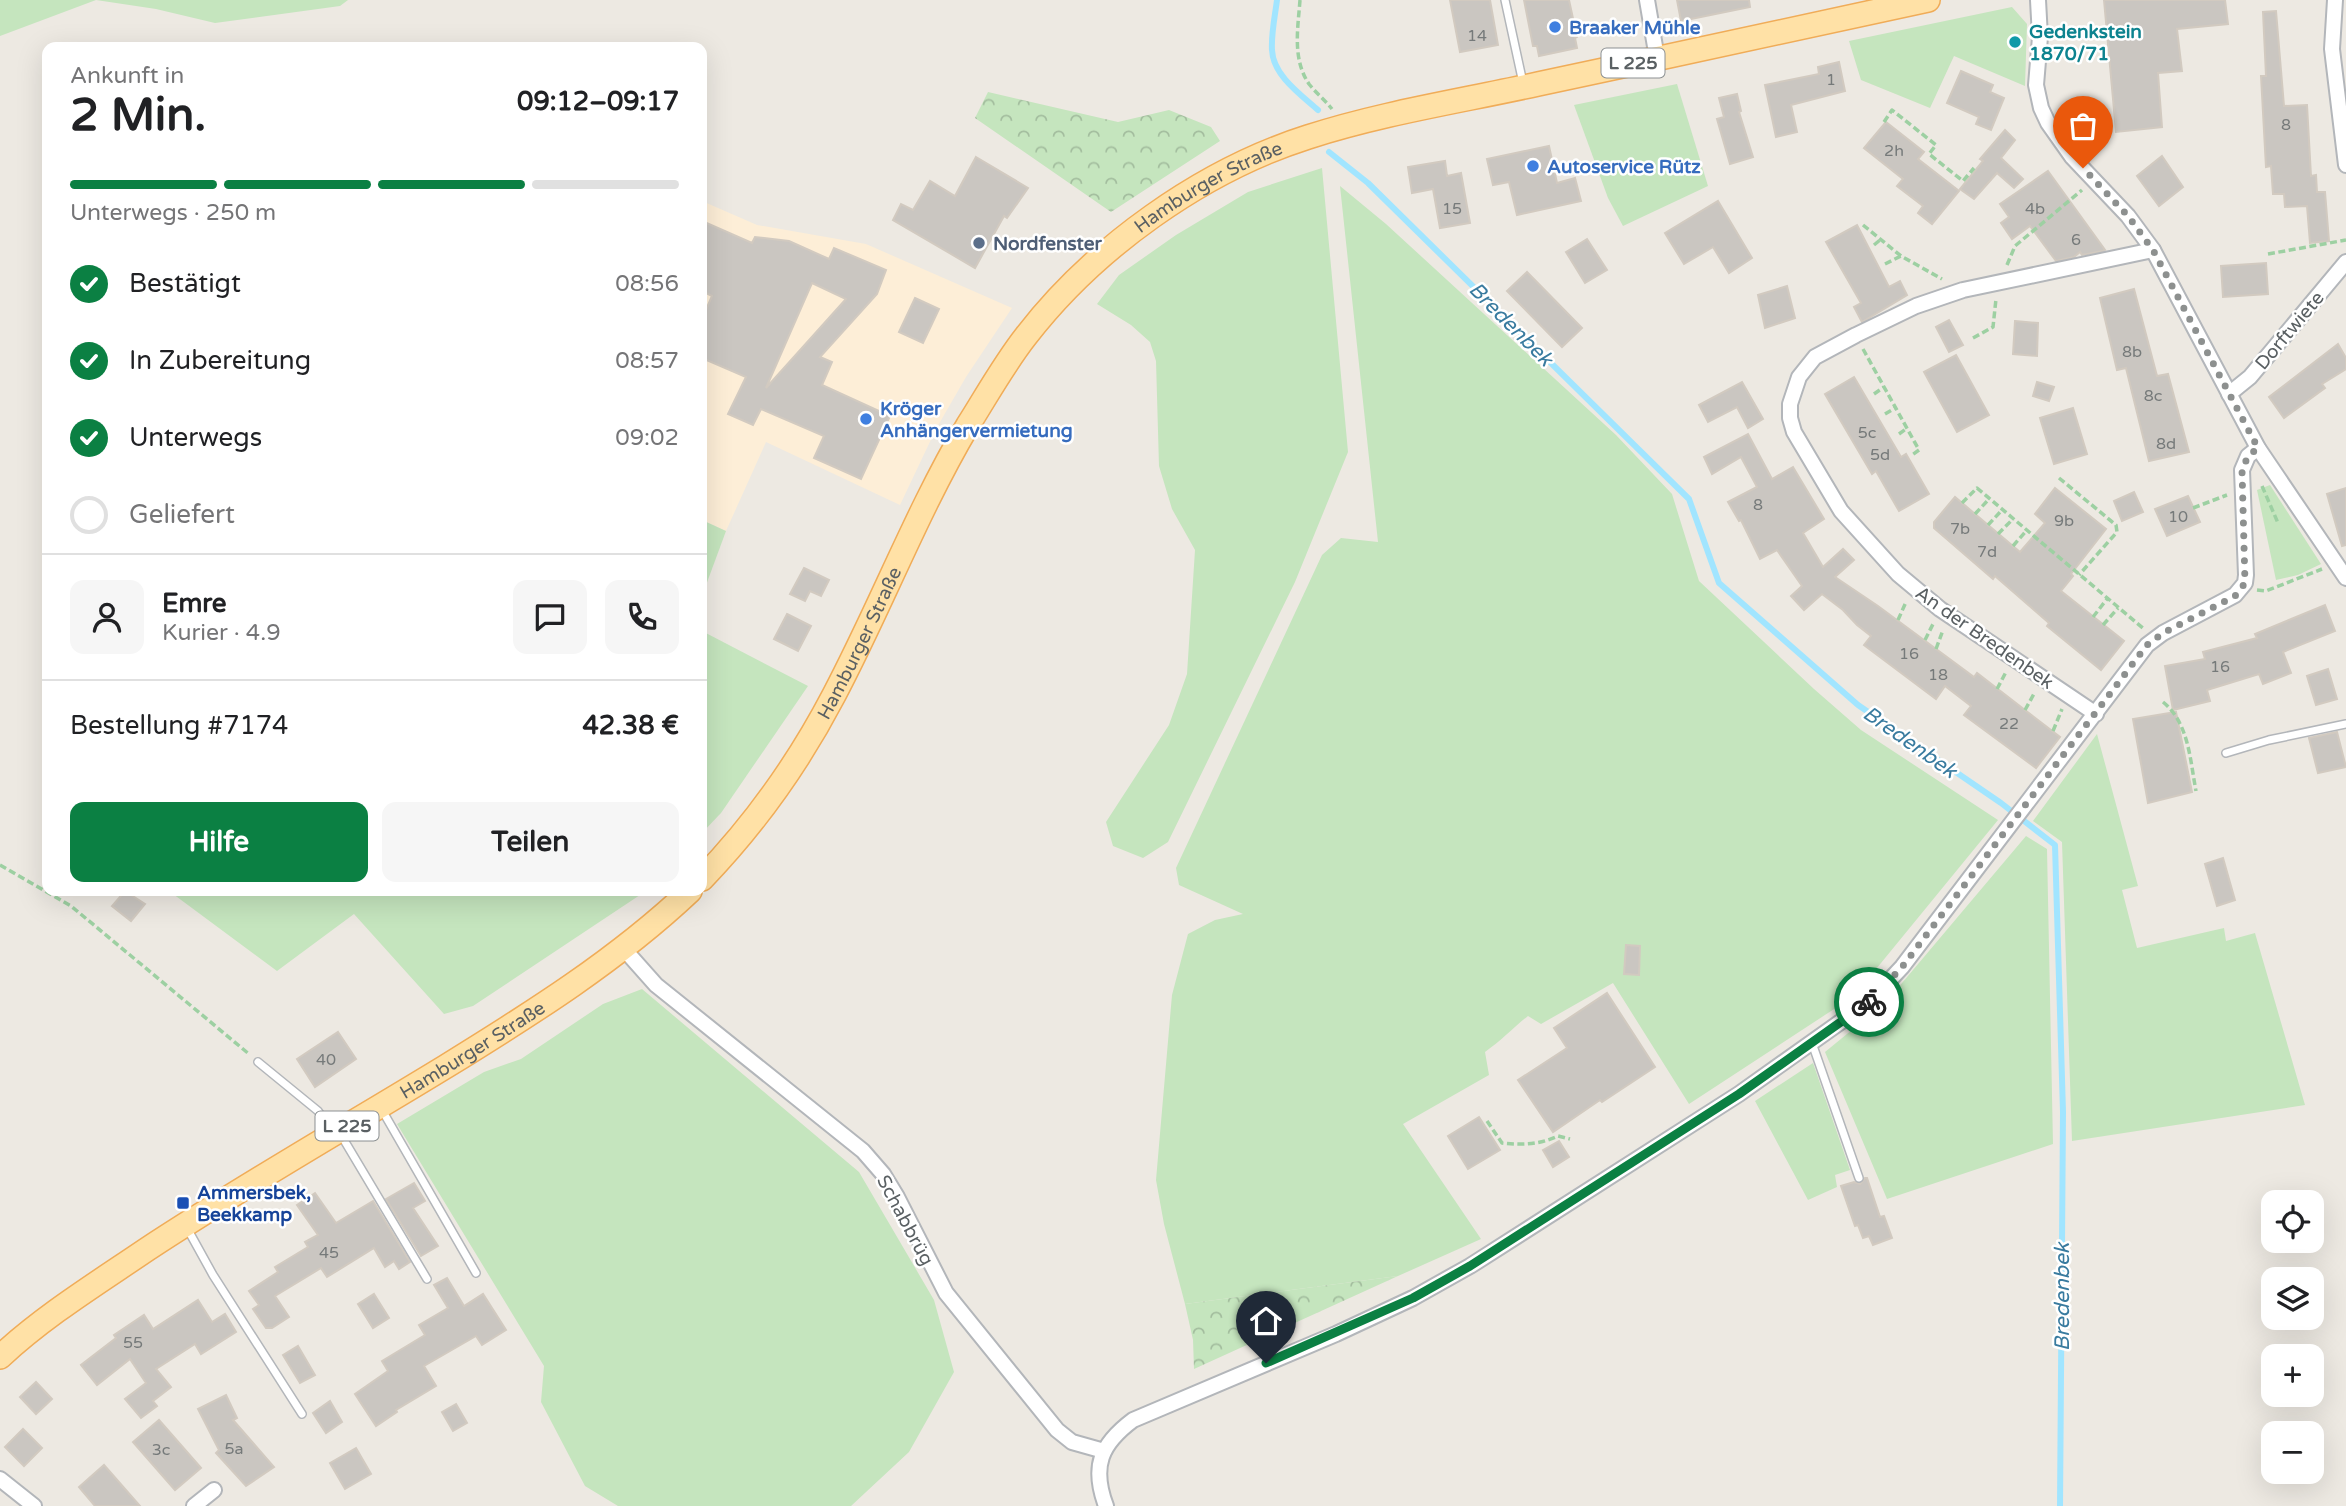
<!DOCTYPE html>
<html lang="de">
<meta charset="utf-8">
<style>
body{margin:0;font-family:"Varela Round",sans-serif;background:#f6f6f6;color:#202124;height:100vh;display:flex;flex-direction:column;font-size:26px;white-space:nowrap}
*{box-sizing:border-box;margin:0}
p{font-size:23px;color:#757577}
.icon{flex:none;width:38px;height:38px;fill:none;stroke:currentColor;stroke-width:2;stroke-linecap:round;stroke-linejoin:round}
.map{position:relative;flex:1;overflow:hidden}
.side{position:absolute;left:42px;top:42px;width:665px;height:854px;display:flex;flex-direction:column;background:#fff;border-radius:14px;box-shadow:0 7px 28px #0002}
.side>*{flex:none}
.tools{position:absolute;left:2261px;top:1190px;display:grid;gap:14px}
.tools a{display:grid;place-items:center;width:63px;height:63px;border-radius:14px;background:#fff;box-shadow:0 7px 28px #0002;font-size:35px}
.pin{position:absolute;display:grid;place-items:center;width:60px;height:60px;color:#fff;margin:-72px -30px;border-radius:50% 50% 50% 0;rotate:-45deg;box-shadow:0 0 7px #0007}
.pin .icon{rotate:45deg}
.courier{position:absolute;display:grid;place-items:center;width:70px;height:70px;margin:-35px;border:5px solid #0b8043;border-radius:50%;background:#fff;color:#222;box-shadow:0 2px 9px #0007}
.head em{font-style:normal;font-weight:700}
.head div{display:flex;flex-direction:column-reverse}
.head{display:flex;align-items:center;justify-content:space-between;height:119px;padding:0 28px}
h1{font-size:46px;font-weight:700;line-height:52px}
.bar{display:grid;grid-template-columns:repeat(4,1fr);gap:10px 7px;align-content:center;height:84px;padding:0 28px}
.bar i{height:9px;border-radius:5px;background:#e0e0e0}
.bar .on{background:#0b8043}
.bar p{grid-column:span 4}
.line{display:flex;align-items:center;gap:18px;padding:0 28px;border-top:2px solid #e0e0e0}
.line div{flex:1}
.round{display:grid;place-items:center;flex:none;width:74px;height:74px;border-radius:14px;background:#f6f6f6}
ol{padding:0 28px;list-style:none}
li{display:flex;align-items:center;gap:21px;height:77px}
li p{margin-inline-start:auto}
li .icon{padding:7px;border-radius:50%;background:#0b8043;color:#fff;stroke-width:4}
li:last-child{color:#757577}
li i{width:38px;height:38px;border:4px solid #e0e0e0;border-radius:50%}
.button{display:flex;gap:14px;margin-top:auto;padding:14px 28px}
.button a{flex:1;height:80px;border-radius:14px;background:#0b8043;color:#fff;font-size:28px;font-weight:700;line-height:80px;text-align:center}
.button a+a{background:#f6f6f6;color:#202124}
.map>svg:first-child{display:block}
</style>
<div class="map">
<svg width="2346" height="1506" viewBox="0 0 2346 1506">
<defs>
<pattern id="forest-crowns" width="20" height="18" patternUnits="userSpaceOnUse" patternTransform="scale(1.75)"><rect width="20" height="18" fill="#c5e5be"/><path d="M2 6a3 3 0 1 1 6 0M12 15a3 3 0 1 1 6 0" fill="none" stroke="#a3bd9e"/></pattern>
</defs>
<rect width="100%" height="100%" fill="#ede9e2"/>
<path fill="#fdeed7" d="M702 201 757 225 866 244 1012 308 966 377 936 429 900 505 766 442 726 531 702 520Z"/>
<g fill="#c5e5be">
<path d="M0 0H348L340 6 215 23 156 9 96 0 0 36Z"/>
<path d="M2012 7 2027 24 2025 86 1954 56 1930 108 1861 80 1849 41Z"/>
<path d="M1677 84 1708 186 1623 226 1608 198 1574 105Z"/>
<path d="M1322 168 1348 452 1295 582 1168 842 1143 858 1113 846 1106 822 1169 725 1187 674 1195 550 1172 509 1159 466 1156 361 1150 342 1131 325 1097 304 1119 275 1176 235 1248 192Z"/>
<path d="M1340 186 1386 224 1616 435 1672 494 1699 581 1814 689 1861 730 1998 820 1854 996 1689 1104 1613 983 1541 1024 1528 1016C1513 1028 1501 1041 1485 1052L1489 1075 1403 1124 1481 1239 1398 1276 1185 1304 1164 1224 1156 1180 1172 995 1188 934 1215 920 1243 914 1179 885 1176 868 1322 555 1341 538 1378 542Z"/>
<path d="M2270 485 2321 564 2298 575 2276 580 2257 490Z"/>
<path d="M702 520 726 531 702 596Z"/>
<path d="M702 631 808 686 721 813 702 833Z"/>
<path d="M2097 734 2138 886 2122 890 2137 948 2224 928 2226 941 2255 933 2305 1105 2072 1141 2062 842 2033 821Z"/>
<path d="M2026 836 2047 849 2053 1144 1887 1199 1825 1052 1886 1002Z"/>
<path d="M169 891H646L473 1006 444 1014 354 914 277 971Z"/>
<path d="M642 989 859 1172 934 1300 954 1372 909 1452 851 1506H618L585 1486 541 1402 544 1366 397 1124 484 1072 521 1059 603 1004Z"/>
<path d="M1813 1063 1850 1170 1835 1175 1837 1187 1808 1200 1755 1101Z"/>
</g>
<g fill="url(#forest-crowns)">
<path d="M988 92 1118 122 1169 110 1211 127 1220 141 1111 212 975 118Z"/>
<path d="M1398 1276 1194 1369 1193 1340 1185 1304Z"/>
</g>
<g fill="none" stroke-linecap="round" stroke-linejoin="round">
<g stroke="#a1e5ff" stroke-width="6">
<path d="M1277 0C1275 16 1271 34 1272 50 1273 75 1300 94 1318 110"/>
<path d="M1329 152 1368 183 1689 499 1719 583 1858 705 2001 803 2055 845 2063 1112 2060 1506"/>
</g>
</g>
<g fill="#cac6c1" stroke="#d2cac0" stroke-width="2" fill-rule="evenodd">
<path d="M1450 0H1490L1498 45 1460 52Z"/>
<path d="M1524 0H1569L1577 37 1575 38 1577 48 1539 56 1537 46H1533Z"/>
<path d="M1677 0H1749L1750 7 1681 21Z"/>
<path d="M2104 0H2225L2228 24 2177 29 2182 71 2158 73 2162 127 2116 132Z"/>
<path d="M2276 11 2284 106 2307 105 2311 176 2316 175 2317 192H2325L2329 241 2310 243 2307 206 2285 207 2284 194H2273L2271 166 2266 167 2261 76H2266L2263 12Z"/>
<path d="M1839 62 1845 91 1791 105 1797 132 1776 137 1765 85 1819 74 1818 67Z"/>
<path d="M1961 71 1993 85 1990 92 2004 98 1991 130 1976 124 1979 117 1947 103Z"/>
<path d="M1737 94 1741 111 1739 112 1753 157 1730 164 1717 119 1724 117 1719 98Z"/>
<path d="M1886 122 1924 152 1918 159 1959 191 1932 224 1918 213 1923 206 1897 186 1903 179 1864 148Z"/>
<path d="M2005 130 2015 140 2001 158 2023 179 2014 188 1997 173 1974 199 1960 189 1983 161 1980 159Z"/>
<path d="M1549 146 1557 183 1575 178 1581 201 1517 215 1509 182 1493 185 1487 159Z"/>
<path d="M2162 156 2183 187 2159 206 2137 176Z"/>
<path d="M976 157 1028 188 1007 218 1004 216 975 268 893 220 901 204 913 210 930 181 955 196Z"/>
<path d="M1445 161 1447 176 1461 173 1470 223 1440 228 1433 189 1412 193 1408 167Z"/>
<path d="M2048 171 2105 250 2103 251 2082 255 2080 252 2074 257 2056 261 2030 226 2012 239 2001 223 2009 217 2000 204Z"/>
<path d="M1718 201 1752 258 1729 273 1713 247 1684 264 1665 233Z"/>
<path d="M702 221 752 243 755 237 789 241 829 259 834 248 886 270 877 294 820 357 832 362 822 385 890 416 861 479 814 458 824 436 761 409 753 425 728 414 746 377 702 358V319L712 296 702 291ZM812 283 846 299 766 388Z"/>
<path d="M1857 225 1889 287 1900 281 1907 295 1862 322 1854 307 1861 303 1826 242Z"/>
<path d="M1587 239 1607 270 1585 283 1566 252Z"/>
<path d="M2266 263 2268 294 2223 297 2221 266Z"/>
<path d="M1527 272 1582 328 1562 347 1507 291Z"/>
<path d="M1787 286 1795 318 1765 328 1758 295Z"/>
<path d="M2134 289 2157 376 2168 374 2189 452 2149 461 2126 368 2117 370 2100 298Z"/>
<path d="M915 298 939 309 923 343 899 332Z"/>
<path d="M1949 320 1963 345 1949 352 1936 327Z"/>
<path d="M2015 321 2038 323 2037 356 2013 354Z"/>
<path d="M2338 344 2346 358V369L2322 384 2325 388 2284 418 2269 397Z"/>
<path d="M1956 355 1989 415 1957 432 1924 372Z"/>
<path d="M1854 377 1901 457 1906 454 1929 494 1899 511 1876 471 1872 474 1825 394Z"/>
<path d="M1742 382 1763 419 1748 428 1737 407 1708 422 1699 405Z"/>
<path d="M2037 382 2054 387 2049 401 2033 396Z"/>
<path d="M2073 408 2087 454 2054 464 2040 418Z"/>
<path d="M1748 434 1772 479 1793 467 1824 519 1803 533 1823 567 1843 549 1854 560 1835 577 1878 606 1974 677 1977 673 2060 737 2036 768 1964 715 1971 706 1945 686 1936 699 1864 645 1871 636 1857 625 1843 610 1822 594 1804 610 1791 596 1802 586 1777 550 1760 559 1741 520 1739 521 1728 502 1757 487 1741 457 1712 474 1704 457Z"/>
<path d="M2055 488 2106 529 2071 574 2073 576 2061 591 2124 641 2101 670 2047 626 2049 623 1995 576 1993 579 1934 528V522L1955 497 2020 552 2045 523 2035 514Z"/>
<path d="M2346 488V545L2342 546 2327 494Z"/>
<path d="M2134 492 2143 512 2122 521 2114 501Z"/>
<path d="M2188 496 2200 522 2167 536 2155 509Z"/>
<path d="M804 568 829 580 821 596 810 591 805 601 790 594Z"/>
<path d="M2325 605 2335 631 2283 652 2291 673 2263 684 2259 674 2207 690 2210 701 2173 710 2165 666 2205 659 2203 652 2257 638 2255 634Z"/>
<path d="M787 614 811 626 798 651 774 639Z"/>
<path d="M2328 669 2337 699 2316 705 2307 676Z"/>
<path d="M2176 712 2192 792 2148 803 2133 719Z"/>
<path d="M2337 732 2346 767 2318 773 2309 738Z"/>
<path d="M2223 858 2235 900 2217 906 2205 864Z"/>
<path d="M125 891 145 904 131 921 112 906Z"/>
<path d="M1626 945 1640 946 1639 975 1624 974Z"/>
<path d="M1607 993 1655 1067 1602 1102 1600 1100 1553 1132 1518 1080 1567 1048 1554 1028Z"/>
<path d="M338 1032 356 1059 315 1087 297 1059Z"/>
<path d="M1479 1117 1500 1150 1468 1169 1448 1136Z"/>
<path d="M1559 1141 1569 1157 1553 1167 1543 1150Z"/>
<path d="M1865 1178H1867L1880 1217 1884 1216 1892 1238 1873 1245 1869 1236 1863 1238 1858 1225 1855 1226 1841 1186 1854 1182 1860 1184Z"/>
<path d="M414 1183 425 1201 413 1208 438 1246 421 1256 386 1199Z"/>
<path d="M315 1193 336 1223 373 1201 410 1262 399 1269 394 1261 385 1267 374 1248 327 1277 321 1268 275 1296 289 1317 272 1328H266L253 1309 259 1305 249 1291 278 1272 275 1267 308 1247 305 1242 318 1235 297 1205Z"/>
<path d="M447 1278 464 1306 483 1294 506 1330 482 1345 476 1336 424 1366 436 1386 396 1410 397 1412 376 1426 355 1394 388 1371 382 1361 425 1335 419 1325 448 1308 434 1285Z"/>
<path d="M374 1294 389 1318 373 1328 358 1304Z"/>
<path d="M198 1300 212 1322 225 1314 236 1332 201 1354 195 1344 156 1369 171 1387 153 1401 157 1406 141 1418 125 1399 146 1383 130 1359 97 1385 81 1365 116 1338 114 1335 144 1315 153 1329Z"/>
<path d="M298 1346 315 1375 300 1383 283 1355Z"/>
<path d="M36 1382 52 1399 36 1414 20 1397Z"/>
<path d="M226 1395 237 1418 233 1420 274 1467 246 1486 216 1453 219 1450 198 1409Z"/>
<path d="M330 1401 342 1422 326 1433 313 1413Z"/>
<path d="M456 1404 467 1423 453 1431 442 1412Z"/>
<path d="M159 1420 201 1468 175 1490 133 1442Z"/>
<path d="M23 1429 42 1448 24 1466 5 1447Z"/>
<path d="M356 1448 371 1474 345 1489 330 1463Z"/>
<path d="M104 1465 125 1489 140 1506H95L79 1487Z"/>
</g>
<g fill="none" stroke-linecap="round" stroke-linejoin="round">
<g stroke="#b3b6ba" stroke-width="10">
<g id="service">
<path d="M1505 0 1523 83"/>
<path d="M2226 753 2269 740 2346 724"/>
<path d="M1812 1043 1859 1178"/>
<path d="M258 1062 318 1111 332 1131"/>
<path d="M382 1110 476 1273"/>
<path d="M341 1135 427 1279"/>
<path d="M187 1228 213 1275 302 1414"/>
</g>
</g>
<g stroke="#b3b6ba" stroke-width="18">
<g id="minor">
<path d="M1647 0 1657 58"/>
<path d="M2038 0 2040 37 2036 85 2041 108 2048 123 2072 157 2128 216 2153 250 2258 448 2346 578"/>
<path d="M2335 0 2332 49 2346 165"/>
<path d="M2229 394 2250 377 2346 262"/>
<path d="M2096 714 1940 609 1898 574 1841 511 1794 432 1790 418V404L1799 377 1815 357 1856 335 1916 306 1963 290 2153 250"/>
<path d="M624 949 656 985 863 1151 883 1174 897 1197 946 1293 1057 1430 1072 1442 1104 1451"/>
<path d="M0 1479 34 1506"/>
<path d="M194 1506 214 1490"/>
<path d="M1106 1506C1091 1466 1101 1444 1133 1420L1336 1334 1413 1298 1470 1266 1739 1094 1870 1001 1902 967 2147 645 2163 633 2235 595 2245 583 2246 575 2242 470 2248 456 2258 448"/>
</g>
</g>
<g stroke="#f0ac58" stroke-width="26">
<g id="primary">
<path id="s1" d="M702 879C755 824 799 762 834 695 881 606 917 511 968 425 987 395 1004 364 1026 336 1094 248 1201 171 1308 137 1382 113 1461 101 1538 84 1668 56 1798 29 1928 0"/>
<path id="s2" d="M0 1357C44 1316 96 1284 146 1250 243 1186 345 1128 445 1067 531 1014 617 960 690 891"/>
</g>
</g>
<g stroke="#9dd0a2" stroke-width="3.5" stroke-dasharray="7 3.5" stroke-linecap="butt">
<path d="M1300 0C1298 28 1292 59 1309 84 1316 93 1325 100 1332 109"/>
<path d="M1884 122 1892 110 1936 145 1929 154 1963 181 1974 168"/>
<path d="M1863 225 1901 256 1942 279"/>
<path d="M1874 245 1880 240"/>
<path d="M2268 254 2346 240"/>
<path d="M1885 264 1901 256"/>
<path d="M2007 265 2015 246 2082 190"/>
<path d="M1973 338 1993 327 1996 299"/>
<path d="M1863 349 1919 450 1912 455"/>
<path d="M1874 394 1884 387"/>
<path d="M1885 414 1895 408"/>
<path d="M1899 434 1906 429"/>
<path d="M2059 478 2116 525 2117 532 2079 575"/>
<path d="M2262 486 2278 523"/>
<path d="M1962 503 1977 488 2144 629"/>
<path d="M2193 508 2227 495"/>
<path d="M1975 514 1989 499"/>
<path d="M1988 525 2002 510"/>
<path d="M1998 534 2013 519"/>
<path d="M2013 546 2026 531"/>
<path d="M2257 590 2266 591 2322 569"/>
<path d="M2093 617 2107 599"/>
<path d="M1898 620 1906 602"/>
<path d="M2103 625 2118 608"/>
<path d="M1925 640 1933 624"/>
<path d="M1936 649 1943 630"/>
<path d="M1997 689 2006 672"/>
<path d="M2163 702C2189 723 2190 760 2196 791"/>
<path d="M2025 710 2035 692"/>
<path d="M2053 731 2062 709"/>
<path d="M0 865 71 906 249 1054"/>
<path d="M1487 1121 1502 1143C1522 1145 1539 1145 1558 1136L1570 1139"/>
</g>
<use href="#service" stroke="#fff" stroke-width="7"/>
<use href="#minor" stroke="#fff" stroke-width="14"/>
<use href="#primary" stroke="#ffe1a6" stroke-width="23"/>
</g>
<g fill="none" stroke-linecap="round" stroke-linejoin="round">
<path stroke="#8d908f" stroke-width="7" stroke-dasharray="0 12.6" d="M1869 1002 1902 967 2147 645 2163 633 2235 596 2245 583 2242 470 2248 456 2258 448 2153 250 2128 216 2083 168"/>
<path stroke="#0b8043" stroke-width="9" d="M1266 1363 1413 1298 1470 1266 1739 1094 1869 1002"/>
</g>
<g fill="#3f7fe0" stroke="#fff" stroke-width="2.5">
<circle cx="1555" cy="27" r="7"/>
<circle cx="1533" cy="166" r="7"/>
<circle cx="866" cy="419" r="7"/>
</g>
<circle fill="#0f9aa8" stroke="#fff" stroke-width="2.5" cx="2015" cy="42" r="7"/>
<circle fill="#5c6f8a" stroke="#fff" stroke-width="2.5" cx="979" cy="243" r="7"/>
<rect fill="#1a4fb4" stroke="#fff" stroke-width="2.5" x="176" y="1196" width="14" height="14" rx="3.5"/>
<g text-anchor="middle" stroke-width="5" stroke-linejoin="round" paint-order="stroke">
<g font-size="16" fill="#767a7a">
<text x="1477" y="41">14</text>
<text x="1831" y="85">1</text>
<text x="2286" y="130">8</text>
<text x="1894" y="156">2h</text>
<text x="1452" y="214">15</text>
<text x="2035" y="214">4b</text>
<text x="2076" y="245">6</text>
<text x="2132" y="357">8b</text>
<text x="2153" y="401">8c</text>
<text x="1867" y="438">5c</text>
<text x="2166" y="449">8d</text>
<text x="1880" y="460">5d</text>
<text x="1758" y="510">8</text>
<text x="2178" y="522">10</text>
<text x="2064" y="526">9b</text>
<text x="1960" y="534">7b</text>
<text x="1987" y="557">7d</text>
<text x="1909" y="659">16</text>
<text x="2220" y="672">16</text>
<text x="1938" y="680">18</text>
<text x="2009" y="729">22</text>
<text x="326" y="1065">40</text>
<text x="329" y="1258">45</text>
<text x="133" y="1348">55</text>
<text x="234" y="1454">5a</text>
<text x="161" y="1455">3c</text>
</g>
<g fill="#fff" stroke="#8c9092" stroke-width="2">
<rect x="1601.5" y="48.5" width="63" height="29" rx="5"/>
<rect x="315.5" y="1111.5" width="63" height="29" rx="5"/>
</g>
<g font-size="18" font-weight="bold" fill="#5a6063">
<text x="1633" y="69">L 225</text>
<text x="347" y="1132">L 225</text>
</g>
<g font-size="19" font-weight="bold" fill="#366cbe" stroke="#fff" text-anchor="start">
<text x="1569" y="34">Braaker Mühle</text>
<text x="1547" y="173">Autoservice Rütz</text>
<text x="880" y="415">Kröger<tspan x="880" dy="22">Anhängervermietung</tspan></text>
</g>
<g font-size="19" font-weight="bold" fill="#0d838f" stroke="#fff" text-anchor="start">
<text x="2029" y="38">Gedenkstein<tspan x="2029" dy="22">1870/71</tspan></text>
</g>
<g font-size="19" fill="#5a6063" stroke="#fff">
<text dy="7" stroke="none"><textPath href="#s1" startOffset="873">Hamburger Straße</textPath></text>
<text transform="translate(2289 330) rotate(-50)" y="7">Dorftwiete</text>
<text transform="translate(1985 637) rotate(35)" y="7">An der Bredenbek</text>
<text dy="7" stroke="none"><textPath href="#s1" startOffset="285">Hamburger Straße</textPath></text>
<text dy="7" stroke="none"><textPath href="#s2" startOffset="564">Hamburger Straße</textPath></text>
<text transform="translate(906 1220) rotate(62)" y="7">Schabbrüg</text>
</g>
<g font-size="19" font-weight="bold" fill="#4e5e75" stroke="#fff" text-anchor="start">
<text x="993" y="250">Nordfenster</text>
</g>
<g font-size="19" font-weight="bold" fill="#164399" stroke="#fff" text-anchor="start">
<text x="197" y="1199">Ammersbek,<tspan x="197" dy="22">Beekkamp</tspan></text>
</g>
<g font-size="21" font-style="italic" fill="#397b9f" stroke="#fff">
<text transform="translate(1511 324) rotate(45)" y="7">Bredenbek</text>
<text transform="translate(1910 742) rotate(35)" y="7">Bredenbek</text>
<text transform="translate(2062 1297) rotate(-90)" y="7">Bredenbek</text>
</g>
</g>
</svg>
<div class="tools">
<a><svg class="icon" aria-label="locate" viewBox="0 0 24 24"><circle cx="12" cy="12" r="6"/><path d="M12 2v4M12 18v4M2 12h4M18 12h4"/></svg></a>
<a><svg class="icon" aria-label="layers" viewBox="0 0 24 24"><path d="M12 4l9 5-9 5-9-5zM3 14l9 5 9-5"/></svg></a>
<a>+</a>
<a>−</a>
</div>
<div class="pin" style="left:2083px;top:168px;background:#ea580c"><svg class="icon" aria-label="bag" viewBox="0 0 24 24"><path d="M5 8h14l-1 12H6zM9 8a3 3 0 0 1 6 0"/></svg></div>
<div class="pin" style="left:1266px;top:1363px;background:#1f2937"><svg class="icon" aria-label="home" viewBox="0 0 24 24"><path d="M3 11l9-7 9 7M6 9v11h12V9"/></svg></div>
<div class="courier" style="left:1869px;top:1002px"><svg class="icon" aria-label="bike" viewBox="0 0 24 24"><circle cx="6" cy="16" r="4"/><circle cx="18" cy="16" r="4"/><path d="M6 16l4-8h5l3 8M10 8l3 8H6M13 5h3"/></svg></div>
<section class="side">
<div class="head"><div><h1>2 Min.</h1><p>Ankunft in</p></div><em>09:12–09:17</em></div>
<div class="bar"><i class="on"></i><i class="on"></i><i class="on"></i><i></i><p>Unterwegs · 250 m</p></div>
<ol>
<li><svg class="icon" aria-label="check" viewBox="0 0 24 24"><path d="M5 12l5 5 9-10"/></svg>Bestätigt<p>08:56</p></li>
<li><svg class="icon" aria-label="check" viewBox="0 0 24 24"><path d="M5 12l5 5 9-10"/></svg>In Zubereitung<p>08:57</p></li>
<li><svg class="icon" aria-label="check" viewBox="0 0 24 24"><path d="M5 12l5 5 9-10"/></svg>Unterwegs<p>09:02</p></li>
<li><i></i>Geliefert</li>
</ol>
<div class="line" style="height:126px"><a class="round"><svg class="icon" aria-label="person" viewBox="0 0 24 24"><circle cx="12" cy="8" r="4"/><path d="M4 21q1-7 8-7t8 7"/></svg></a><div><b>Emre</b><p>Kurier · 4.9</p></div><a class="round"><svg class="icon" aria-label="chat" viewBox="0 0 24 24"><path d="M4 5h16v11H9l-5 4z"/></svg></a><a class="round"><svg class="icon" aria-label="phone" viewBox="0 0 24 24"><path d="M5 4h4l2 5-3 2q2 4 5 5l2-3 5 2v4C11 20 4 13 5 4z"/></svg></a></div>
<div class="line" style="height:91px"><div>Bestellung #7174</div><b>42.38 €</b></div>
<div class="button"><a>Hilfe</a><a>Teilen</a></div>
</section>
</div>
